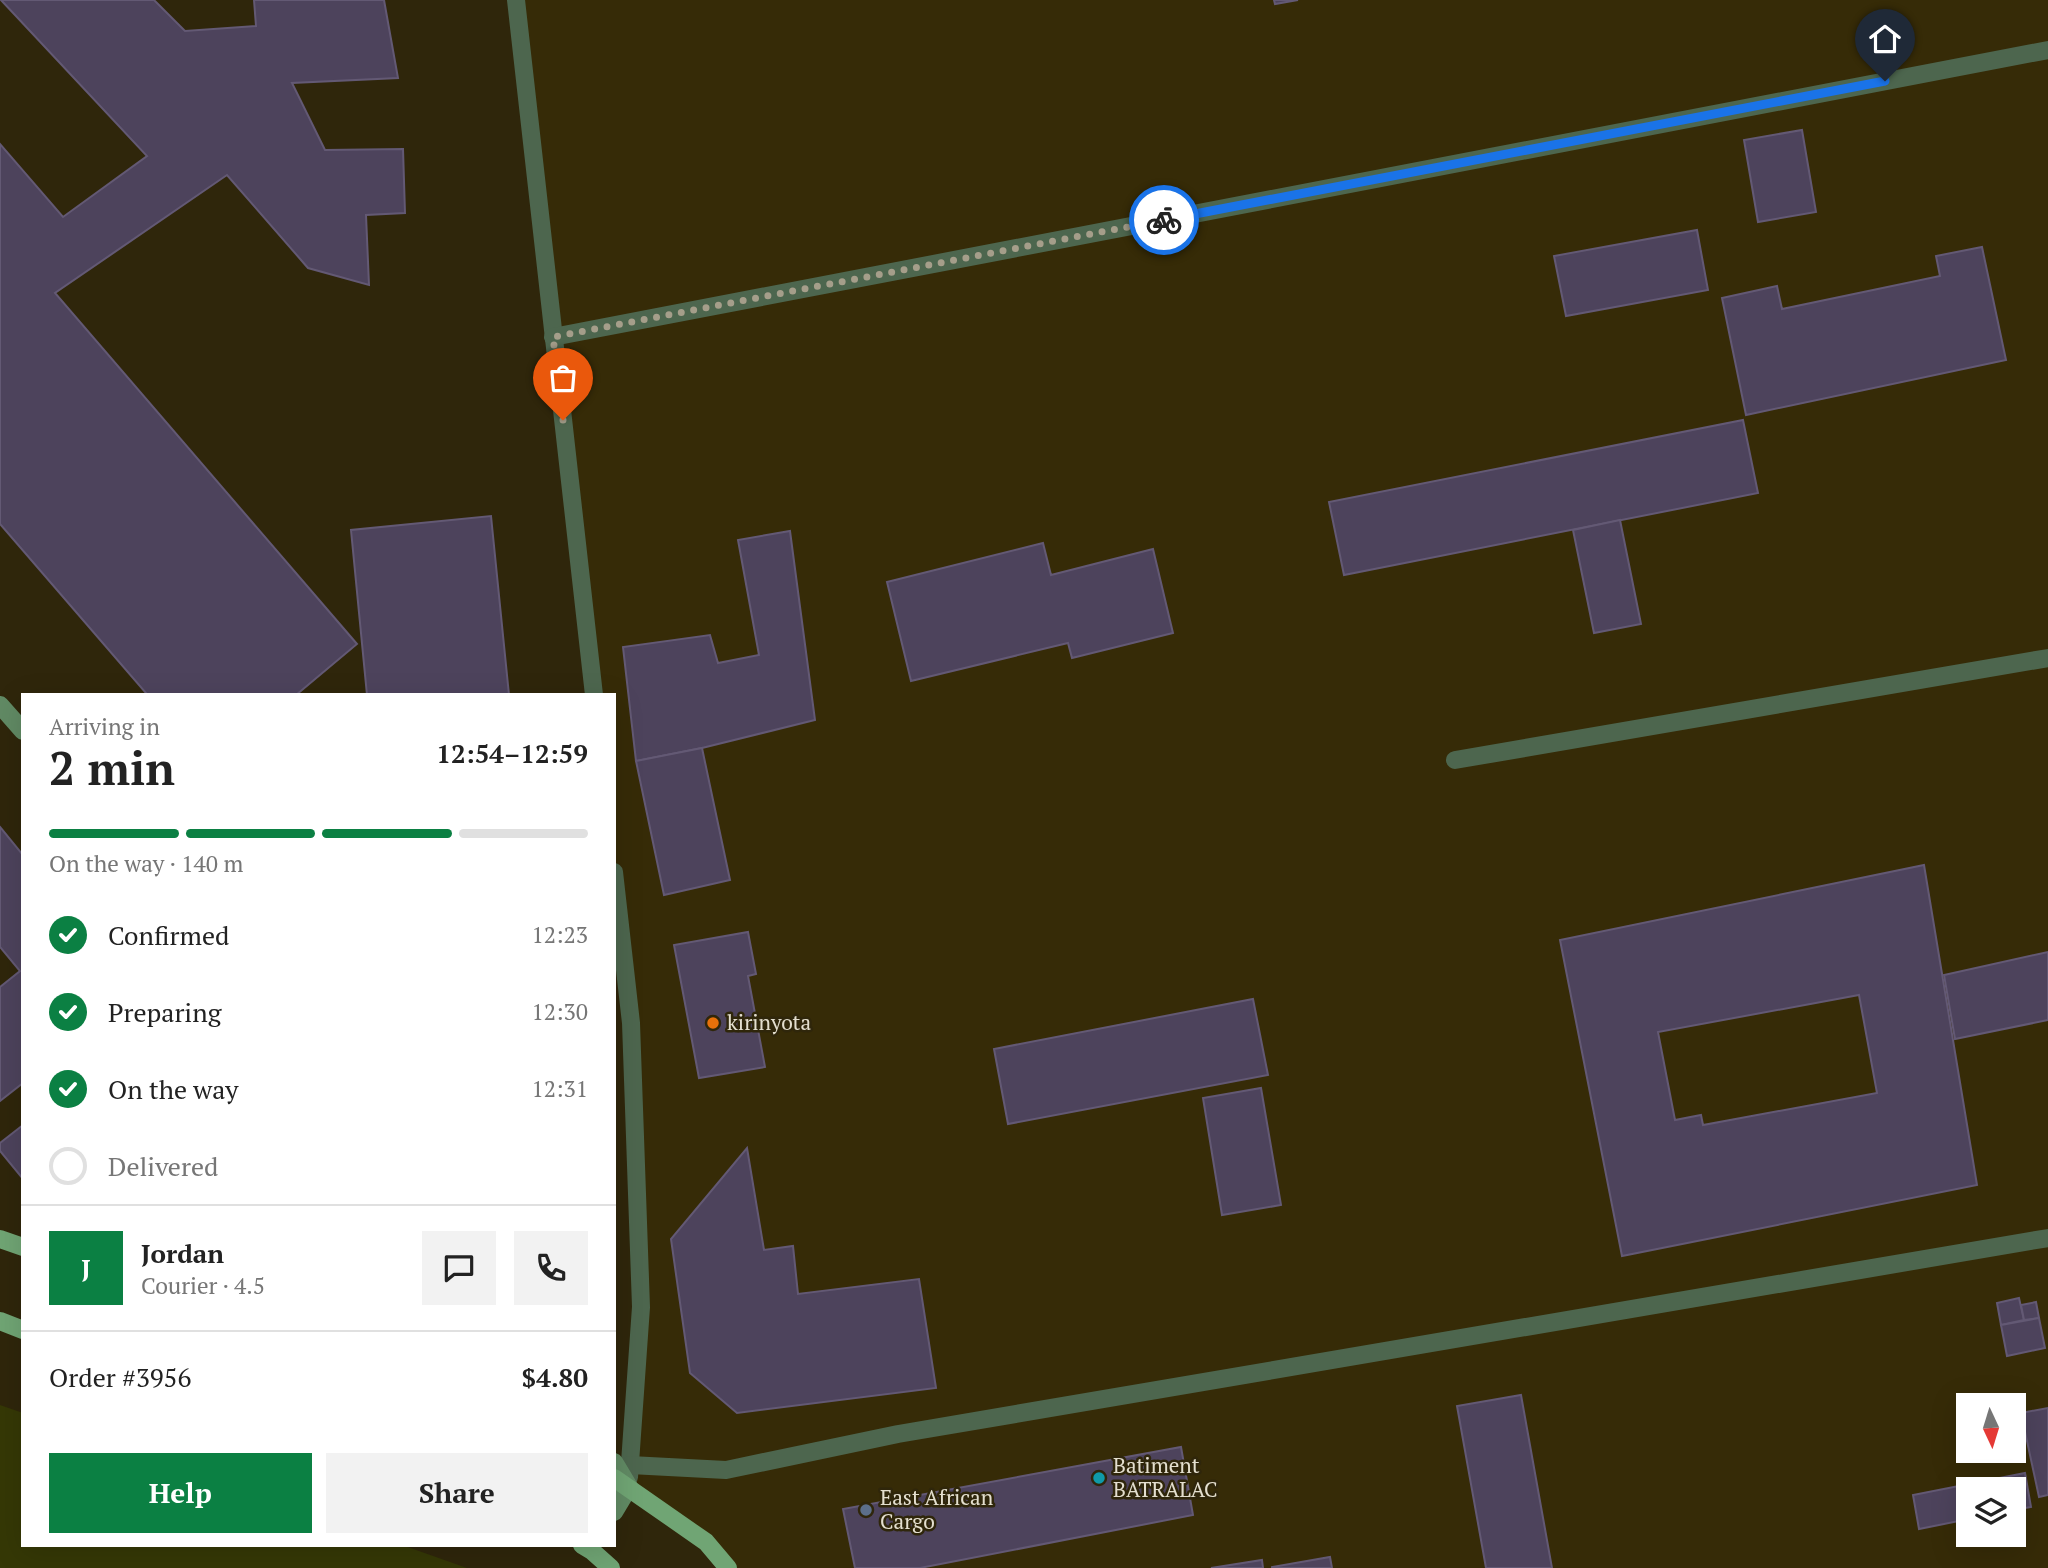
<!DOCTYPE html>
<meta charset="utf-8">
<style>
body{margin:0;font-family:"PT Serif",serif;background:#f2f2f2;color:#222;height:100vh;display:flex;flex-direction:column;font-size:26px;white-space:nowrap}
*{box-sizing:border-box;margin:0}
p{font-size:23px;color:#767676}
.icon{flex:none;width:38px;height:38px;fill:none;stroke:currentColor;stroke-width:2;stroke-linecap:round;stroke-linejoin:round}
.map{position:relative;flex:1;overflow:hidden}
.panel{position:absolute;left:21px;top:693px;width:595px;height:854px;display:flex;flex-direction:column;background:#fff;border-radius:0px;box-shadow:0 7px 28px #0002}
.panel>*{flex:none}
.needle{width:46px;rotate:176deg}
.buttons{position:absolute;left:1956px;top:1393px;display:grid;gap:14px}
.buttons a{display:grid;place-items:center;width:70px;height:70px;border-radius:0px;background:#fff;box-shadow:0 7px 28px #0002;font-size:35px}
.pin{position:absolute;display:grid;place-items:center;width:60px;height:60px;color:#fff;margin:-72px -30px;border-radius:50% 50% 50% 0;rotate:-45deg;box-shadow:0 0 7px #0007}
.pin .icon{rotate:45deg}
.courier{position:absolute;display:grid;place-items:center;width:70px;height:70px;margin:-35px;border:5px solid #1a73e8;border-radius:50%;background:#fff;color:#222;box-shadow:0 2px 9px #0007}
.head em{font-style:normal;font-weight:600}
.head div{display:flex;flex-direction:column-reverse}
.head{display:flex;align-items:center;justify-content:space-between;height:119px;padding:0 28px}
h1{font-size:46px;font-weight:600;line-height:52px}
.bar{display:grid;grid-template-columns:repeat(4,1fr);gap:10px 7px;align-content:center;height:84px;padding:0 28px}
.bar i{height:9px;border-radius:5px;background:#e0e0e0}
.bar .active{background:#0b8043}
.bar p{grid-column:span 4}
.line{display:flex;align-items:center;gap:18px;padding:0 28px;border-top:2px solid #e0e0e0}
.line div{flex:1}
.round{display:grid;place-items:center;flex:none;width:74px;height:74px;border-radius:0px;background:#f2f2f2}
ol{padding:0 28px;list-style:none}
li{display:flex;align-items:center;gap:21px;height:77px}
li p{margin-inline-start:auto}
li .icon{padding:7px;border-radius:50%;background:#0b8043;color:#fff;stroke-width:4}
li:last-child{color:#767676}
li i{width:38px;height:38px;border:4px solid #e0e0e0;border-radius:50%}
.action{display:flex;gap:14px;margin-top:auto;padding:14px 28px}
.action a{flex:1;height:80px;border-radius:0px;background:#0b8043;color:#fff;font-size:28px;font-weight:600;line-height:80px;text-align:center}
.action a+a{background:#f2f2f2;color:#222}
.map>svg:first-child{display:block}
</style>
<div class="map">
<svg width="2048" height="1568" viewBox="0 0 2048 1568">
<rect width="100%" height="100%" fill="#2f260b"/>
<path fill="#362b07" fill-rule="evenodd" d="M516 0H2048V1568H728L629 1487 641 1307 614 872V695H594ZM1969 1405H2014V1451H1969ZM1969 1489H2014V1535H1969Z"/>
<path fill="#353806" d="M0 1405 23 1413V1545H402L467 1568H0Z"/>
<g fill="#4d435c" stroke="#635974" stroke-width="2" fill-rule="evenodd">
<path d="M1 0H154L185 31 256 26 254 0H384L398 78 292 83 325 150 403 149 405 213 366 215 369 285 308 268 227 175 55 293 357 644 296 695H143L146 693 0 524V144L63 217 147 156Z"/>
<path d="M1274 0H1298L1275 4Z"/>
<path d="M1802 130 1816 212 1758 222 1744 140Z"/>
<path d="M1697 230 1708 290 1566 316 1554 256Z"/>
<path d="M1982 247 2006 360 1746 415 1722 298 1777 286 1782 309 1940 276 1936 256Z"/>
<path d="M1743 420 1758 493 1344 575 1329 502Z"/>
<path d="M491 516 509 695H367L351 530Z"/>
<path d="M1620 520 1641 624 1594 633 1573 530Z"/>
<path d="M790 531 815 720 702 748 636 761 623 647 710 635 718 663 759 655 738 540Z"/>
<path d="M1043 543 1051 575 1153 549 1173 633 1072 658 1068 643 911 681 887 582Z"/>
<path d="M702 748 730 880 664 895 636 761Z"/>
<path d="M0 827 23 855V1083L0 1101V987L20 971 0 947Z"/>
<path d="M1924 865 1977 1185 1622 1256 1560 940ZM1859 995 1877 1093 1703 1125 1701 1115 1675 1120 1658 1032Z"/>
<path d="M748 932 756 974 748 976 765 1067 699 1078 674 945Z"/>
<path d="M2048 952V1020L1955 1039 1944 975Z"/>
<path d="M1253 999 1268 1075 1008 1124 994 1049Z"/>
<path d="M1261 1088 1281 1205 1222 1215 1203 1098Z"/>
<path d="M23 1125V1179L0 1151V1143Z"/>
<path d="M747 1148 764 1250 793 1246 798 1294 919 1279 936 1388 737 1413 690 1373 671 1239Z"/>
<path d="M2019 1298 2024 1320 2001 1325 1997 1303Z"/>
<path d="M2036 1302 2039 1318 2024 1320 2021 1305Z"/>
<path d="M2039 1318 2045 1348 2007 1356 2001 1325Z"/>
<path d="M1521 1395 1552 1568H1486L1457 1406Z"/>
<path d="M2048 1408V1495L2039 1497 2021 1413Z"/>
<path d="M1181 1447 1193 1515 920 1568H855L843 1509Z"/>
<path d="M2025 1473 2031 1507 2014 1510V1489H1969V1519L1919 1529 1913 1495Z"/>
<path d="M1330 1557 1332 1568H1272V1567Z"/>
<path d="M1262 1560 1263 1568H1211Z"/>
</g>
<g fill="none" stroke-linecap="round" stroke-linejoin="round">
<g stroke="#4d664e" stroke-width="18">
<path d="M516 0 594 695"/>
<path d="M553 337 2048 50"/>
<path d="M1455 760 2048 658"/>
<path d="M614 872 631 1023 641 1307 629 1477"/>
<path d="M630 1465 726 1470 898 1434 2048 1238"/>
</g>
<g stroke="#618a64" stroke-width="18">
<path d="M0 705 23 731"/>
<path d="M614 1462 629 1487 614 1512"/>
</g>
<g stroke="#70a574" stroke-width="18">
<path d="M0 1239 23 1247"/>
<path d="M0 1321 23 1330"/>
<path d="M614 1478 706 1542 728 1568"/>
<path d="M582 1545 592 1551 611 1568"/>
</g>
</g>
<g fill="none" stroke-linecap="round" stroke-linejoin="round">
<path stroke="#a59e8a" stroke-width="7" stroke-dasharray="0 12.6" d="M563 420 553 337 1164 220"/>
<path stroke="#1a73e8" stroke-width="9" d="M1164 220 1885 81"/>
</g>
<circle fill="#e8710a" stroke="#2f260b" stroke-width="2.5" cx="713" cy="1023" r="7"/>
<circle fill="#0f9aa8" stroke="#2f260b" stroke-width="2.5" cx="1099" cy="1478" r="7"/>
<circle fill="#5c6f8a" stroke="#2f260b" stroke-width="2.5" cx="866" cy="1510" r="7"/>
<g text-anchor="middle" stroke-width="5" stroke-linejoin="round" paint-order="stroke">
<g font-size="21" fill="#e4dfcf" stroke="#2f260b" text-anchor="start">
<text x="727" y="1030">kirinyota</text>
<text x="1113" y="1473">Batiment<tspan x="1113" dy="24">BATRALAC</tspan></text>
<text x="880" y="1505">East African<tspan x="880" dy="24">Cargo</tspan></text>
</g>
</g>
</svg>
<div class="buttons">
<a><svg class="needle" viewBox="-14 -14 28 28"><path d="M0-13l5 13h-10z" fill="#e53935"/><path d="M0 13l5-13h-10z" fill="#767676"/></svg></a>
<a><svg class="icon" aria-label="layers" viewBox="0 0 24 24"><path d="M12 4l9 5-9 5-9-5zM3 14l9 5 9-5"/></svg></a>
</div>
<div class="pin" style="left:563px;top:420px;background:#ea580c"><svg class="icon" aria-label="bag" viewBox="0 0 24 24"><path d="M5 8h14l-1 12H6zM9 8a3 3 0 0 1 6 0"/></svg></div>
<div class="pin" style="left:1885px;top:81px;background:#1f2937"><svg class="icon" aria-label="home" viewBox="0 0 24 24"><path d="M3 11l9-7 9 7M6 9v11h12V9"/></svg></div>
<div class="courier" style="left:1164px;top:220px"><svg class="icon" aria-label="bike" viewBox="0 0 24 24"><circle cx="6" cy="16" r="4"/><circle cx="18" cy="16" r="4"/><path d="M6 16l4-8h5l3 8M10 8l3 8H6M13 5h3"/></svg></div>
<section class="panel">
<div class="head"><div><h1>2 min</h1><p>Arriving in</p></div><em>12:54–12:59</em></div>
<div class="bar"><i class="active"></i><i class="active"></i><i class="active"></i><i></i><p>On the way · 140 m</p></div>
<ol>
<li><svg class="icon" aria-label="check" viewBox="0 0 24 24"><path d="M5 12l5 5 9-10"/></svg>Confirmed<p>12:23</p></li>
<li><svg class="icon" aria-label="check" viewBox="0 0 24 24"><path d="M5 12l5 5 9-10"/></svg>Preparing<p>12:30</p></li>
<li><svg class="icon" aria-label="check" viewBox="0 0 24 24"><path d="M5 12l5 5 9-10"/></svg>On the way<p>12:31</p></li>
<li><i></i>Delivered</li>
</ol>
<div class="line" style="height:126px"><b class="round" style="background:#0b8043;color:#fff">J</b><div><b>Jordan</b><p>Courier · 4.5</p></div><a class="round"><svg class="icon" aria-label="chat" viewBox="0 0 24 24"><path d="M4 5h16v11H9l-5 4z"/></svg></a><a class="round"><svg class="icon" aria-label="phone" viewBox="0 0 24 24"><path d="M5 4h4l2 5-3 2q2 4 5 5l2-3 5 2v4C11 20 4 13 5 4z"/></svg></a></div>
<div class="line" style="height:91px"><div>Order #3956</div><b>$4.80</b></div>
<div class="action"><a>Help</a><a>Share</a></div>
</section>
</div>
